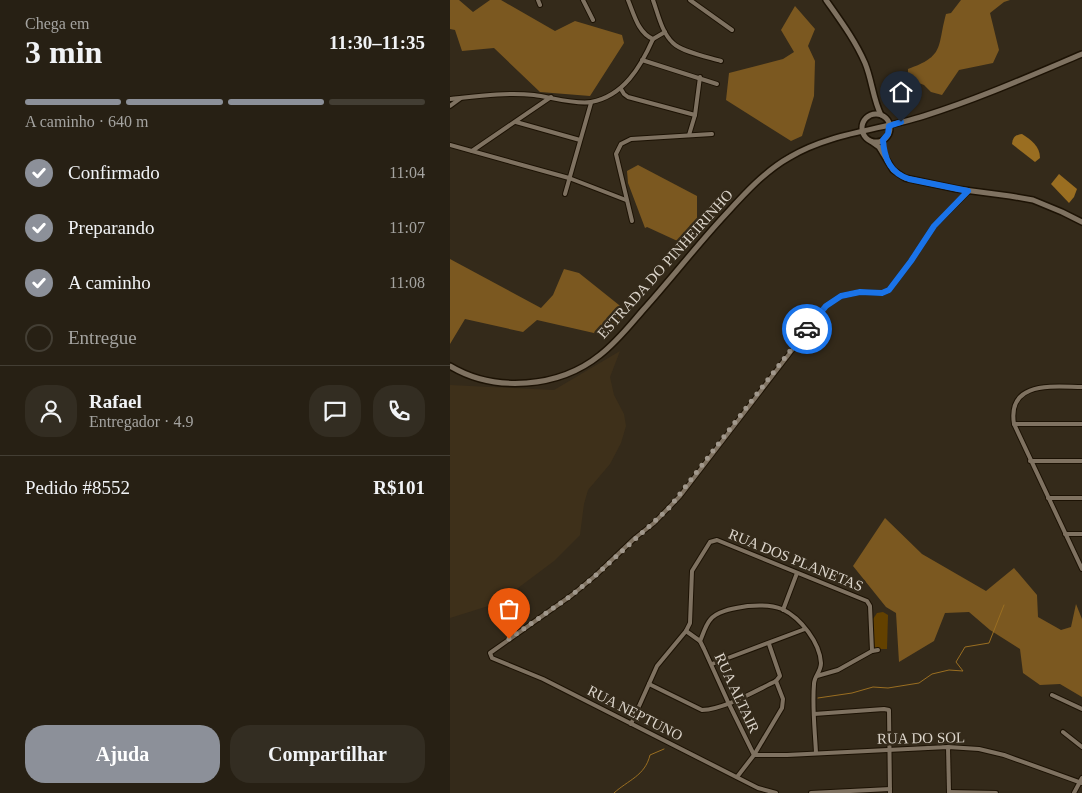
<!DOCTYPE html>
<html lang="pt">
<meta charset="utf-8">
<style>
body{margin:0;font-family:"Times New Roman",serif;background:#332d22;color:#f1f3f6;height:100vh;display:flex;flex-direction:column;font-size:19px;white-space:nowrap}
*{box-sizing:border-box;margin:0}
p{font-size:16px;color:#a4a3a0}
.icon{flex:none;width:28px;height:28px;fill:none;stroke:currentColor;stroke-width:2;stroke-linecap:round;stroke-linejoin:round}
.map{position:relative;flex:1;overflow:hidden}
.details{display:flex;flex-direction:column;background:#272014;width:450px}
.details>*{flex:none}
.pin{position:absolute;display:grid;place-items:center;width:42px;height:42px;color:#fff;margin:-51px -21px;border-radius:50% 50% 50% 0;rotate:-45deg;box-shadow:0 0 5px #0007}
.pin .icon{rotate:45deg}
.courier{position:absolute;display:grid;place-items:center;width:50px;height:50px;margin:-25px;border:4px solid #1a73e8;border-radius:50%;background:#fff;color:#222;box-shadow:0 1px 6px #0007}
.overview em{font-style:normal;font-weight:700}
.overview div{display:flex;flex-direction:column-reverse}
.overview{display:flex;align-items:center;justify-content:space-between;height:85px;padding:0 25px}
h1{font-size:32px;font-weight:700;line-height:38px}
.bar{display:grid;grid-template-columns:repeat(4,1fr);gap:8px 5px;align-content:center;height:60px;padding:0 25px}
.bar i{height:6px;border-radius:4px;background:#433e34}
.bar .on{background:#8c9099}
.bar p{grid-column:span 4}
.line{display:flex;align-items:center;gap:12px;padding:0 25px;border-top:1px solid #433e34}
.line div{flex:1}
.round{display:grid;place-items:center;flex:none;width:52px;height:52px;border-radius:20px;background:#332d22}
ol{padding:0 25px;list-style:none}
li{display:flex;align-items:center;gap:15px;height:55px}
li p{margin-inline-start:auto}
li .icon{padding:5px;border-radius:50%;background:#8c9099;color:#fff;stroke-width:4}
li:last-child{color:#a4a3a0}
li i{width:28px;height:28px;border:2px solid #433e34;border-radius:50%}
.button{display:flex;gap:10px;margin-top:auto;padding:10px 25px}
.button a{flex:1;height:58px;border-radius:20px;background:#8c9099;color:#fff;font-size:20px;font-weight:700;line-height:58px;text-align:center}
.button a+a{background:#332d22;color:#f1f3f6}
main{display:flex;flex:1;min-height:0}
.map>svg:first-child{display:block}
</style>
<main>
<section class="details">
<div class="overview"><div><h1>3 min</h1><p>Chega em</p></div><em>11:30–11:35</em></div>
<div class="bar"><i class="on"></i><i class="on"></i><i class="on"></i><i></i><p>A caminho · 640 m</p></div>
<ol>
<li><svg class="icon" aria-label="check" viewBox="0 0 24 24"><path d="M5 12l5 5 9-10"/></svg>Confirmado<p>11:04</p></li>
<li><svg class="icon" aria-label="check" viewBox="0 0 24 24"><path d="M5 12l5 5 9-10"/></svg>Preparando<p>11:07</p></li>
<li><svg class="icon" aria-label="check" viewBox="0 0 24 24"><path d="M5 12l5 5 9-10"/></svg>A caminho<p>11:08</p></li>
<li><i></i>Entregue</li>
</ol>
<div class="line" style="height:90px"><a class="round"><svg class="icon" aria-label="person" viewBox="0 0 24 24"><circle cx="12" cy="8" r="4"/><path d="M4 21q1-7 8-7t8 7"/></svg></a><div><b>Rafael</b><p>Entregador · 4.9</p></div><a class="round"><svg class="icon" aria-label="chat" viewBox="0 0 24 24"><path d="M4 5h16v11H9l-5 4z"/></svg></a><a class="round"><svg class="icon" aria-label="phone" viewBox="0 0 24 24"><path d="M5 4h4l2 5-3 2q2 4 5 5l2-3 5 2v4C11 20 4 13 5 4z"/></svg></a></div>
<div class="line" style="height:65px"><div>Pedido #8552</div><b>R$101</b></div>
<div class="button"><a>Ajuda</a><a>Compartilhar</a></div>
</section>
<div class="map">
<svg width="632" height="793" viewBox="0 0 632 793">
<rect width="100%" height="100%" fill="#342a1a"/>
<path fill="#3e301a" d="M170 351 160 377 164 395 174 414 176 426 171 443 160 464 138 490 134 504 130 535 104 561 48 603 0 618V385L104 390Z"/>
<path fill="#634100" d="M433 612 438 615 437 649H424L423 619 427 613Z"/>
<g fill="#7b5820">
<path d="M0 0H9L23 12 40 0H51L105 31 125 21 172 35 174 43 140 96 90 92 44 48 12 51 5 30 0 29Z"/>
<path d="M511 0H560L554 2 540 13 549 50 543 63 509 70 492 95 481 92 474 85 458 79V69C495 56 487 47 496 14L501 13Z"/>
<path d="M345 6 365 29 358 46 365 61 364 96 352 136 341 141 276 100 279 73 333 59 344 52 331 30Z"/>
<path d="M188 165 247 196V229L234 244 197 227 195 228 178 183 177 171Z"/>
<path d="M0 259 91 308 103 295 114 269 129 273 179 313 157 336 87 320 73 332 15 319 0 344Z"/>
<path d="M435 518 472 554 536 591 564 568 587 595 588 617 611 630 621 627 626 604 632 619V697L610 684 590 685 573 673 570 649 540 630 519 612 495 613 484 641 449 662 446 613 436 607 403 566Z"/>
</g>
<g fill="#9a6e21">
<path d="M572 134C581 140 590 146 590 158L585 162 562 144C563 137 565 135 572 134Z"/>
<path d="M609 174 627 189 624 197 619 203 601 184Z"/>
</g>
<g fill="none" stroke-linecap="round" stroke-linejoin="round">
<g stroke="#9a6e21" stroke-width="1">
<path d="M368 698 402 693 423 687 438 688 469 683 482 674 499 670 513 671 506 662 515 647 539 643 554 605"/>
<path d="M164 793C178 780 195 776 200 755L214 749"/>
</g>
<g stroke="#1c1204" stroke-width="6">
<g id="street">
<path d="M88 0 90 5"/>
<path d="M133 0 143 20"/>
<path d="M178 0C184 14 188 33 203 39L215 32"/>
<path d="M203 0C208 14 212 33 223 43 232 52 258 57 271 61"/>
<path d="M240 0 282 30"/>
<path d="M192 60 267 84"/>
<path d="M171 89 174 94 178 97 245 115"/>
<path d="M0 99C28 96 57 92 84 95 100 97 127 105 141 102 174 96 191 66 203 39"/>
<path d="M0 106 11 98"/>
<path d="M66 122 130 140"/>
<path d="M239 135 245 115 250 77"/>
<path d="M0 145 119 178 176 200"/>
<path d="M22 151 101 97"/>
<path d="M115 194 141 103"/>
<path d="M182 221 166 154 171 144 181 139 262 134"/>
<path d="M632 387C604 387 557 380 564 424L632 569"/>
<path d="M564 424H632"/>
<path d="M580 461H632"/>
<path d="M598 498H632"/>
<path d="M615 534H632"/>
<path d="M333 610 347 573"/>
<path d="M236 631 250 641 254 649 278 702 304 755H337L498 747 529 749 554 755 632 783"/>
<path d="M250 641C253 635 255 626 260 620 267 610 287 608 298 606 309 605 322 605 332 609 351 618 370 643 371 663 371 672 364 676 364 684 362 707 365 731 366 753"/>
<path d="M319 644 330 676 326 681"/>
<path d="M262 664 355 629"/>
<path d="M367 676 388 670 422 651 428 650"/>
<path d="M199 684 252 710C275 709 305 691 326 681"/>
<path d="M602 695 632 709"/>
<path d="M364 714 434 709 439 710 440 793"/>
<path d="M181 724 207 666 236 631 240 623 242 571 260 542 267 540 417 601 420 606 422 651"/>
<path d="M613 732 632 747"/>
<path d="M498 747 499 792"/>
<path d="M287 777 304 755 332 708 333 699 326 681"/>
<path d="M499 792 546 793"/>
<path d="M326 793 308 788 93 679 42 658 40 653 122 595 145 576 185 538 204 523 230 496 376 306 391 296 410 292 432 293 439 290 461 261 484 226 519 191"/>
<path d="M361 793 440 789"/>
<path d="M624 793 632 778"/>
</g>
</g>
<g stroke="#1c1204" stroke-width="8">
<g id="secondary">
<path d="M376 0C390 20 405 40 415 63 422 80 423 99 431 115"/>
<circle cx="426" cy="128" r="14"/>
<path d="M422 142 429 147 443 170 455 178 507 189 560 196 583 200 612 212 632 222"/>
<path d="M0 366C45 393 109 388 150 355 167 342 180 325 194 309 222 278 247 245 276 214 295 193 315 171 340 157 380 133 430 130 474 116 528 99 580 76 632 54"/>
</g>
</g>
<use href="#street" stroke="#7f7261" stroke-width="4"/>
<use href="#secondary" stroke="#7f7261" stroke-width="5"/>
</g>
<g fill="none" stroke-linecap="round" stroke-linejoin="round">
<path stroke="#a1988c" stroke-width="5" stroke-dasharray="0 9" d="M59 639 122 595 145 576 219 508 357 329"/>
<path stroke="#1a73e8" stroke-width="6" d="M357 329 376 306 391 296 410 292 432 293 439 290 461 261 484 226 518 191 459 179C440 173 434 158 433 140L438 134 439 126 451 122"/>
</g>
<g text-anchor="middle" stroke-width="5" stroke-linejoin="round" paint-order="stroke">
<g font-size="15" fill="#dbd4ca" stroke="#342a1a">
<text transform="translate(215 264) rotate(-48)" y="5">ESTRADA DO PINHEIRINHO</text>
<text transform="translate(346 560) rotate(22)" y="5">RUA DOS PLANETAS</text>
<text transform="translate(287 693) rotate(65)" y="5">RUA ALTAIR</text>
<text transform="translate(185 713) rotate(27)" y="5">RUA NEPTUNO</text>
<text transform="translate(471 738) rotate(-1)" y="5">RUA DO SOL</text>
</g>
</g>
</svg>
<div class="pin" style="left:59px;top:639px;background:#ea580c"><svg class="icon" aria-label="bag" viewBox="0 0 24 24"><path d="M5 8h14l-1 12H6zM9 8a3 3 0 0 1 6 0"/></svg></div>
<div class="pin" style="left:451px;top:122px;background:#1f2937"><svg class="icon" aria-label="home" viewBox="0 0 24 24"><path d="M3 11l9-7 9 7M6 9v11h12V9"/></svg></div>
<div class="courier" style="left:357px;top:329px"><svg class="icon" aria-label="car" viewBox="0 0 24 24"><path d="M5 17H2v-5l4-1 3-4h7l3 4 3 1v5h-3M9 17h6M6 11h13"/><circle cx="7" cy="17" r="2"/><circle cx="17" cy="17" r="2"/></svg></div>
</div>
</main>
